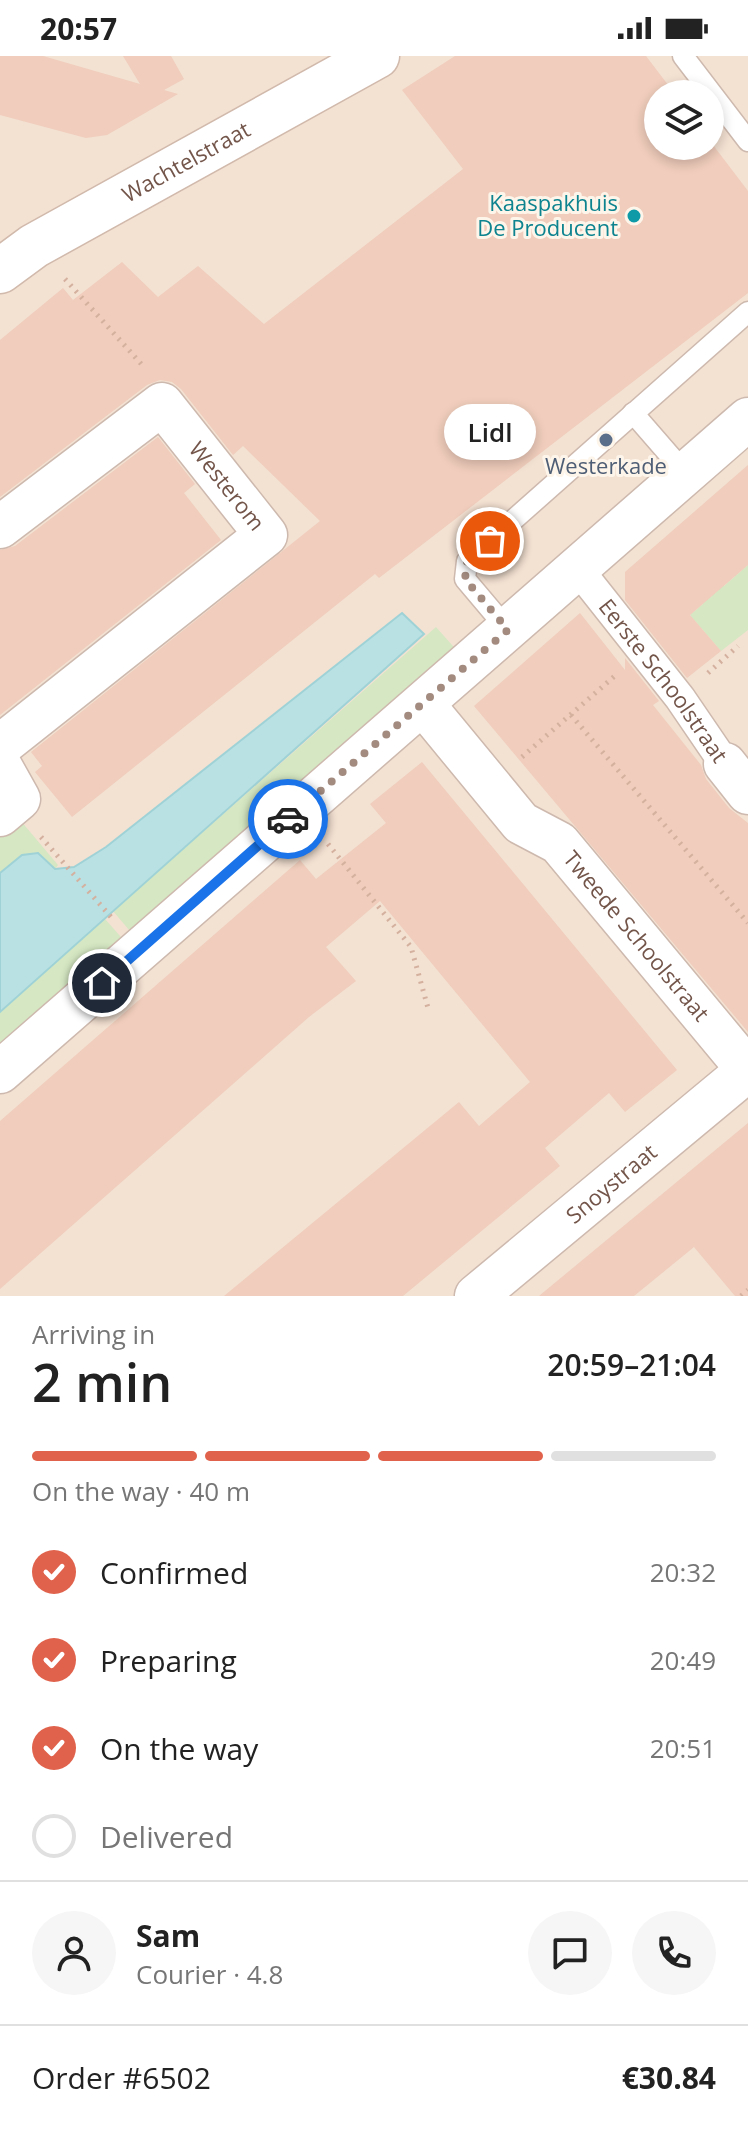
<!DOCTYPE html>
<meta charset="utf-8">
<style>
body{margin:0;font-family:"Open Sans",sans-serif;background:#f6f6f6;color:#222;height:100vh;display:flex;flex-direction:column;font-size:30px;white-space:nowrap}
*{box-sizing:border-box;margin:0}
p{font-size:26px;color:#767676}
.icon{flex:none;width:44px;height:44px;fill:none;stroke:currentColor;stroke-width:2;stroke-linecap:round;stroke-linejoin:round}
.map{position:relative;height:1240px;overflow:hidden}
.details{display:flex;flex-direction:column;background:#fff;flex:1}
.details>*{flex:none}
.buttons{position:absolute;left:644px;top:24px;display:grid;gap:16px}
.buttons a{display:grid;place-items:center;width:80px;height:80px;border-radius:50%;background:#fff;box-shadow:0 4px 12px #0003;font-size:40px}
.pin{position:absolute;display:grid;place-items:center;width:68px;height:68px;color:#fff;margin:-34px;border:4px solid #fff;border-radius:50%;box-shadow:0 2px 8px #0007}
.courier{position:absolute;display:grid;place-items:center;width:80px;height:80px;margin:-40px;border:6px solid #1a73e8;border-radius:50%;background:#fff;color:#222;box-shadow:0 2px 10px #0007}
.bubble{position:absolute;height:56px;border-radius:28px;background:#fff;box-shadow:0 4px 12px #0003;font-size:26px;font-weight:600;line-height:56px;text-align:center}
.overview em{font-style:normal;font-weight:600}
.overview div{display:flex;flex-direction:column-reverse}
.overview{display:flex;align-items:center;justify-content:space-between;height:136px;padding:0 32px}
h1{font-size:52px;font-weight:600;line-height:60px}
.bar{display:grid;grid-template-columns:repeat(4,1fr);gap:12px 8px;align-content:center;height:96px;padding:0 32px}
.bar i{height:10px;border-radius:6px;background:#e0e0e0}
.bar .current{background:#e1624c}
.bar p{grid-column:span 4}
.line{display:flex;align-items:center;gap:20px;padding:0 32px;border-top:2px solid #e0e0e0}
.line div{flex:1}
.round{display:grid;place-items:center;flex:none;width:84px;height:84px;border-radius:42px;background:#f6f6f6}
ol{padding:0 32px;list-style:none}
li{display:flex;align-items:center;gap:24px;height:88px}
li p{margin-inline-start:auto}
li .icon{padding:8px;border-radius:50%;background:#e1624c;color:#fff;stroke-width:4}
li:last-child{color:#767676}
li i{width:44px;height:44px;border:4px solid #e0e0e0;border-radius:50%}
.status{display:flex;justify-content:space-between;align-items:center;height:56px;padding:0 40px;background:#fff;direction:ltr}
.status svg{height:22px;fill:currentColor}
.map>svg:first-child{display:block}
</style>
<div class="status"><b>20:57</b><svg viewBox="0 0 49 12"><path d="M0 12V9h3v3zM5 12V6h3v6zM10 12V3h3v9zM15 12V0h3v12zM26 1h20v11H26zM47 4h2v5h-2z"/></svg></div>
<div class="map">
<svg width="748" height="1240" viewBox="0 0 748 1240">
<rect width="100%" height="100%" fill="#fbf0e4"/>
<path fill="#f3e1d2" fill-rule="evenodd" d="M0 0H748V1240H0ZM658 38H710V90H658Z"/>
<g fill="#d5e8c3">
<path d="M748 509V574L721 595 690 559 703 548 708 510 724 530Z"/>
<path d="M436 571 460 598 135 881 113 855Z"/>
<path d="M20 764 58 809 55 813 38 797 23 799 0 817V781Z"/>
<path d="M105 863 128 889 0 999V956Z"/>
</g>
<path fill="#b9e1e4" stroke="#9fd2d6" stroke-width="2" d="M402 557 424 578 0 956V817L22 799 38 797 55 813 74 811 106 791Z"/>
<g fill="#f0cdbc">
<path d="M0 0H43L140 28 123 0H171L184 23 164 34 178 38 107 79 86 82 0 59Z"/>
<path d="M455 0H646L675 38H658V90H710V85L748 135V237L379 522 375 518 72 761 35 716 42 710 31 696 320 465 243 390 233 399 181 333 172 326 160 324 147 329 0 441V284L63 232 73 244 122 206 158 241 198 210 264 268 463 113 402 34Z"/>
<path d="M158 381 195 428 184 437 221 484 0 659V494L15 490Z"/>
<path d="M748 409V509L690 559 721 595 687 622 625 544V516Z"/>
<path d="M580 557 625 614V602L659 645 653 649 701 709 706 723 729 752 748 767V976L474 650Z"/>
<path d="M422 706 677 1014 625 1056 609 1037 545 1092 560 1110 403 1240H224L459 1046 479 1070 530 1026 380 845 326 891 356 925 309 961 0 1233V1065L300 804 316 823 386 767 370 748Z"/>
<path d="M748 1067V1240H735L694 1191 634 1240H539Z"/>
</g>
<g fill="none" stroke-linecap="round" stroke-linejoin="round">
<g stroke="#ceb9ae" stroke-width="23">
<g id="service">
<path d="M683 0 748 85"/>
<path d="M633 357 686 418"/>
<path d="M508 574 465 523 467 505 748 256"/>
</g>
</g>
<g stroke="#ceb9ae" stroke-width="33">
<g id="pedestrian">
<path id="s1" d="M577 512 680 642 725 708"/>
</g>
</g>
<g stroke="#ceb9ae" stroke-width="45">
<g id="minor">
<path id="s2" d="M0 471 162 348 266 479 0 690"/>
<path id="s3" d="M423 648 521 767 559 787 748 1014"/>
<path d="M725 708 748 737"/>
<path d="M0 709 19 743 0 759"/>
<path d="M0 1016 748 363"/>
<path id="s4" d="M476 1240 748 1014"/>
</g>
</g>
<g stroke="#d1b9ab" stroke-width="47">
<g id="secondary">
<path id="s5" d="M0 215 34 190 377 0"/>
</g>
</g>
<g stroke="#d4b09f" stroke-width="5" stroke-dasharray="2 6" stroke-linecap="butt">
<path d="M65 223 144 311"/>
<path d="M708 617 738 590"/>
<path d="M571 659 748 867"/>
<path d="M522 701 617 618"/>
<path d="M41 781 111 861"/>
<path d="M328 788 411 891 428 952"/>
<path d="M741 1240 748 1234"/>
</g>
<use href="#service" stroke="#fff" stroke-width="20"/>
<use href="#pedestrian" stroke="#fff" stroke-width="30"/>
<use href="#minor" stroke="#fff" stroke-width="42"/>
<use href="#secondary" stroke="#fff" stroke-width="44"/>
</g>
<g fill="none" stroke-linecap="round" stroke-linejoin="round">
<path stroke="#a38b80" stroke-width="8" stroke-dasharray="0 14.4" d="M288 763 508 574 465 523 467 505 490 485"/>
<path stroke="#1a73e8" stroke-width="10" d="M102 927 288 763"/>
</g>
<circle fill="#0f9aa8" stroke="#fef5ea" stroke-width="3" cx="634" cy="160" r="8"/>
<circle fill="#5c6f8a" stroke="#fef5ea" stroke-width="3" cx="606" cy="384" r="8"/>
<g text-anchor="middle" stroke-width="6" stroke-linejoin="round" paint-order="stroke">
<g font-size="22" fill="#73554a" stroke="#fef5ea">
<text dy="8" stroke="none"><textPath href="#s5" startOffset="216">Wachtelstraat</textPath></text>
<text dy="8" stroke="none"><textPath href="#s2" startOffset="308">Westerom</textPath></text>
<text dy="8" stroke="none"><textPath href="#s1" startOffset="142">Eerste Schoolstraat</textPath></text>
<text dy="8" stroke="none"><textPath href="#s3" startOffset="318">Tweede Schoolstraat</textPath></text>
<text dy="8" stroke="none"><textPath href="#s4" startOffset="176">Snoystraat</textPath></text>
</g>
<g font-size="22" fill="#0d838f" stroke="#fef5ea" text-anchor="end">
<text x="618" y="155">Kaaspakhuis<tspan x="618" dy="25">De Producent</tspan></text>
</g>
<g font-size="22" fill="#4e5e75" stroke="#fef5ea">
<text x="606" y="418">Westerkade</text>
</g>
</g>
</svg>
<div class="buttons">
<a><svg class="icon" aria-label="layers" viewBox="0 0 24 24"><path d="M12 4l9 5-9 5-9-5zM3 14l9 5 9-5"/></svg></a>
</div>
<div class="pin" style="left:490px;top:485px;background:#ea580c"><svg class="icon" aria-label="bag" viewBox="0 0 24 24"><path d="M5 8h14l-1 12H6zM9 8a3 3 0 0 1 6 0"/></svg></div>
<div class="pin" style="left:102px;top:927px;background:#1f2937"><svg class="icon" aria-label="home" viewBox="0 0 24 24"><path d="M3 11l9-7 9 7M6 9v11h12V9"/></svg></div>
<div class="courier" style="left:288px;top:763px"><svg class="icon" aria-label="car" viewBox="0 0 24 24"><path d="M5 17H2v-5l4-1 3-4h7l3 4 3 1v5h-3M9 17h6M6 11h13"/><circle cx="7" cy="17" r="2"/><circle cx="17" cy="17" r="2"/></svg></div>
<div class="bubble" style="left:444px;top:348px;width:92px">Lidl</div>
</div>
<section class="details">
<div class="overview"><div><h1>2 min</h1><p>Arriving in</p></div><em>20:59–21:04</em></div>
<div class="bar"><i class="current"></i><i class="current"></i><i class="current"></i><i></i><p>On the way · 40 m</p></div>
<ol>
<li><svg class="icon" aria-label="check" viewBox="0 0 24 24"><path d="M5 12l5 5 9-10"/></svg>Confirmed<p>20:32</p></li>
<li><svg class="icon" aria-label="check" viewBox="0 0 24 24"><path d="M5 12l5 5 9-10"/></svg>Preparing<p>20:49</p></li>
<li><svg class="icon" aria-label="check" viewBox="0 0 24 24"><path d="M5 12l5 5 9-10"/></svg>On the way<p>20:51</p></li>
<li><i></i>Delivered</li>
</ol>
<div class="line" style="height:144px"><a class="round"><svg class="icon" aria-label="person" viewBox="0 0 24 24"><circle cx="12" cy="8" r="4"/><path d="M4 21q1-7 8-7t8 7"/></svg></a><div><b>Sam</b><p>Courier · 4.8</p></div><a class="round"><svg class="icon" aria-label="chat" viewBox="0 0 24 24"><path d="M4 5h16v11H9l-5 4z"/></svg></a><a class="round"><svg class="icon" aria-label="phone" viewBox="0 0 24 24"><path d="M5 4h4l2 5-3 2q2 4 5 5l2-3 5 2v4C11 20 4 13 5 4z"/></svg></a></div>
<div class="line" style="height:104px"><div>Order #6502</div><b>€30.84</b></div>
</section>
